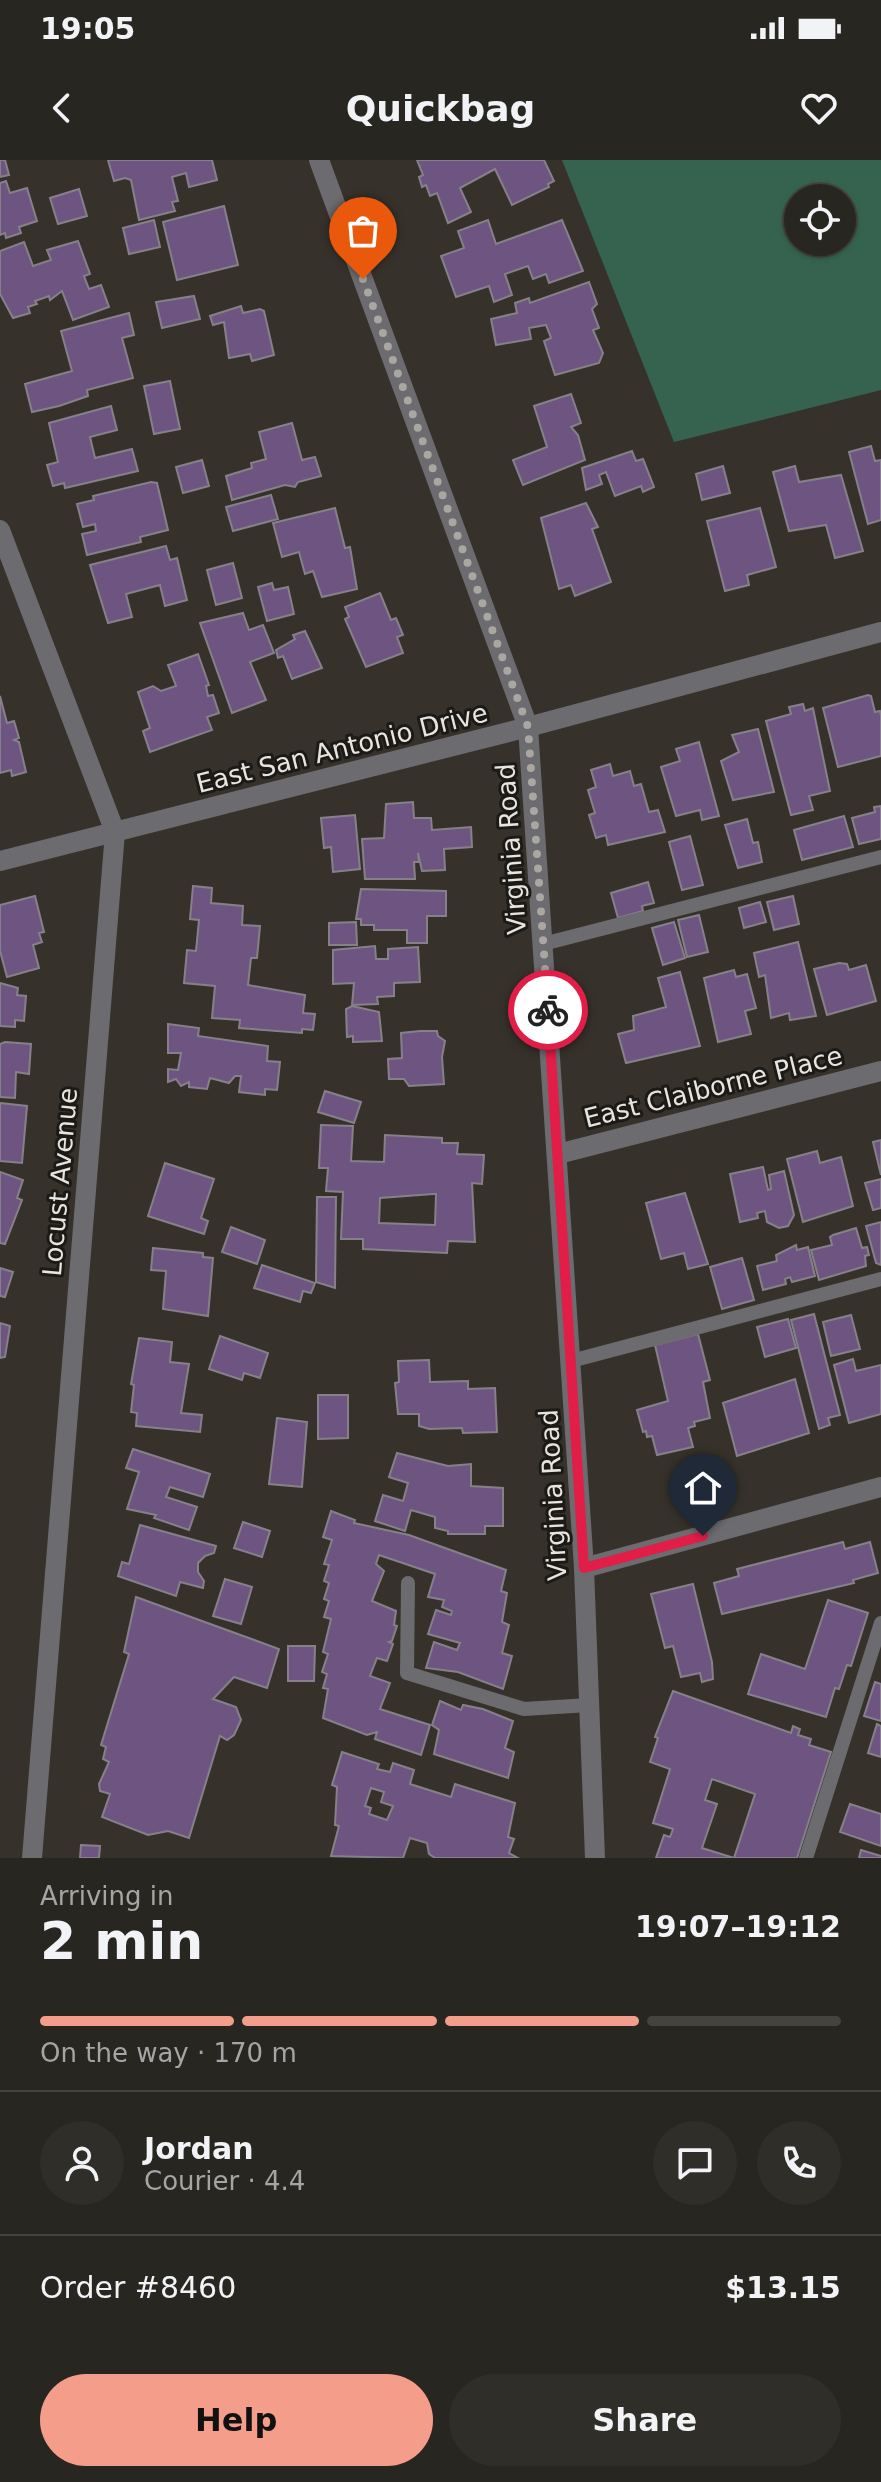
<!DOCTYPE html>
<meta charset="utf-8">
<style>
body{margin:0;font-family:"DejaVu Sans",sans-serif;background:#302e29;color:#f1f3f6;height:100vh;display:flex;flex-direction:column;font-size:30px;white-space:nowrap}
*{box-sizing:border-box;margin:0}
p{font-size:26px;color:#a5a5a5}
.icon{flex:none;width:44px;height:44px;fill:none;stroke:currentColor;stroke-width:2;stroke-linecap:round;stroke-linejoin:round}
.map{position:relative;height:1698px;overflow:hidden}
.side{display:flex;flex-direction:column;background:#282620;flex:1}
.side>*{flex:none}
.tools{position:absolute;left:784px;top:24px;display:grid;gap:16px}
.tools a{display:grid;place-items:center;width:72px;height:72px;border-radius:50%;background:#282620;box-shadow:0 2px 6px #0004,0 0 0 2px #44433e;font-size:40px}
.pin{position:absolute;display:grid;place-items:center;width:68px;height:68px;color:#fff;margin:-82px -34px;border-radius:50% 50% 50% 0;rotate:-45deg;box-shadow:0 0 8px #0007}
.pin .icon{rotate:45deg}
.courier{position:absolute;display:grid;place-items:center;width:80px;height:80px;margin:-40px;border:6px solid #e11d48;border-radius:50%;background:#fff;color:#222;box-shadow:0 2px 10px #0007}
.headline em{font-style:normal;font-weight:600}
.headline div{display:flex;flex-direction:column-reverse}
.headline{display:flex;align-items:center;justify-content:space-between;height:136px;padding:0 40px}
h1{font-size:52px;font-weight:600;line-height:60px}
.bar{display:grid;grid-template-columns:repeat(4,1fr);gap:12px 8px;align-content:center;height:96px;padding:0 40px}
.bar i{height:10px;border-radius:6px;background:#44433e}
.bar .selected{background:#f49d8b}
.bar p{grid-column:span 4}
.line{display:flex;align-items:center;gap:20px;padding:0 40px;border-top:2px solid #44433e}
.line div{flex:1}
.round{display:grid;place-items:center;flex:none;width:84px;height:84px;border-radius:42px;background:#302e29}
.cta{display:flex;gap:16px;margin-top:auto;padding:16px 40px}
.cta a{flex:1;height:92px;border-radius:48px;background:#f49d8b;color:#111;font-size:32px;font-weight:600;line-height:92px;text-align:center}
.cta a+a{background:#302e29;color:#f1f3f6}
.status{display:flex;justify-content:space-between;align-items:center;height:56px;padding:0 40px;background:#282620;direction:ltr}
.status svg{height:22px;fill:currentColor}
header{display:flex;justify-content:space-between;align-items:center;height:104px;padding:0 40px;background:#282620;font-size:36px;font-weight:600}
.map>svg:first-child{display:block}
</style>
<div class="status"><b>19:05</b><svg viewBox="0 0 49 12"><path d="M0 12V9h3v3zM5 12V6h3v6zM10 12V3h3v9zM15 12V0h3v12zM26 1h20v11H26zM47 4h2v5h-2z"/></svg></div>
<header><svg class="icon" aria-label="back" viewBox="0 0 24 24"><path d="M15 5l-7 7 7 7"/></svg>Quickbag<svg class="icon" aria-label="heart" viewBox="0 0 24 24"><path d="M12 20l-8-8c-3-5 5-10 8-4 3-6 11-1 8 4z"/></svg></header>
<div class="map">
<svg width="881" height="1698" viewBox="0 0 881 1698">
<rect width="100%" height="100%" fill="#36322b"/>
<path fill="#36634f" fill-rule="evenodd" d="M562 0H881V230L674 282ZM798 38H842V82H798Z"/>
<g fill="#6e5581" stroke="#858089" stroke-width="2" fill-rule="evenodd">
<path d="M0 0H5L9 15 0 17Z"/>
<path d="M108 0H212L217 20 189 27 186 13 172 17 178 41 172 42 175 51 139 60 131 20 125 18 114 21Z"/>
<path d="M417 0H544L554 21 548 24 549 27 512 45 495 9 460 28 471 52 448 63 437 33 430 36 426 25 422 27 419 17 423 15Z"/>
<path d="M6 21 10 33 27 28 37 61 19 67 21 73 6 78 5 73 0 75V23Z"/>
<path d="M79 29 87 56 58 64 50 38Z"/>
<path d="M224 46 238 105 177 120 163 62Z"/>
<path d="M154 60 160 87 129 94 123 68Z"/>
<path d="M488 60 496 84 562 60 583 111 549 123 546 114 533 119 528 106 505 114 512 135 494 142 489 126 456 137 441 96 464 88 458 71Z"/>
<path d="M78 81 90 114 84 116 89 129 101 125 109 147 73 160 62 131 50 140 49 136 35 141 37 144 28 147 30 153 13 158 0 134V91L24 82 33 106 51 100 47 90Z"/>
<path d="M589 122 597 144 592 149 599 168 593 170 603 193 599 203 555 215 544 181 551 178 546 165 529 168 531 179 496 185 491 159 517 153 515 143 529 138 530 143Z"/>
<path d="M194 136 200 159 162 168 156 142Z"/>
<path d="M241 146 243 153 260 149 264 151 274 195 252 201 250 194 229 198 224 162 213 165 210 156Z"/>
<path d="M129 153 134 175 122 178 133 218 87 230 88 236 59 246 32 252 25 224 72 211 61 171Z"/>
<path d="M170 221 180 269 154 274 144 226Z"/>
<path d="M571 234 581 263 571 267 578 275 585 300 523 325 513 300 547 287 534 246Z"/>
<path d="M111 246 117 270 90 277 95 298 132 289 138 311 65 328 64 323 53 326 47 305 58 302 49 263Z"/>
<path d="M292 263 302 300 315 297 321 316 298 322 295 327 285 325 232 340 226 316 252 308 251 303 266 299 259 272Z"/>
<path d="M871 286 875 301 881 300V360L868 364 849 292Z"/>
<path d="M632 291 636 301 643 299 654 327 643 332 641 326 615 336 606 312 599 315 602 324 586 330 582 308Z"/>
<path d="M202 300 209 326 183 333 176 307Z"/>
<path d="M723 306 730 333 702 340 696 314Z"/>
<path d="M795 306 799 322 841 315 863 391 835 398 826 365 789 371 773 312Z"/>
<path d="M151 322 157 323 168 370 140 377 141 382 87 395 82 374 96 371 95 364 83 367 77 344 94 340 93 336Z"/>
<path d="M271 335 278 359 233 371 226 347Z"/>
<path d="M586 343 598 367 592 369 611 422 575 436 571 425 559 429 541 358Z"/>
<path d="M335 348 345 388 350 387 357 429 322 437 313 411 305 414 299 392 282 397 273 363Z"/>
<path d="M760 348 776 407 747 415 749 425 725 431 707 361Z"/>
<path d="M166 386 170 400 177 398 187 440 165 446 160 425 126 434 132 457 108 463 90 405Z"/>
<path d="M233 403 242 438 216 445 207 410Z"/>
<path d="M272 423 274 430 288 427 294 454 267 461 258 427Z"/>
<path d="M380 433 391 460 396 458 403 475 397 477 403 493 366 507 345 459 349 457 345 447Z"/>
<path d="M243 453 249 470 263 465 274 493 250 502 266 540 232 553 200 463Z"/>
<path d="M305 471 322 508 292 519 283 496 278 498 276 490 295 479 293 475Z"/>
<path d="M198 494 209 525 206 526 208 536 213 535 219 553 207 557 212 570 150 592 143 571 150 568 138 532 153 526 161 531 176 526 168 505Z"/>
<path d="M868 535 871 536 875 552 880 551 881 555V596L838 607 823 548Z"/>
<path d="M0 536 7 563 14 561 19 578 14 580 19 582 26 612 12 616 11 610 0 613Z"/>
<path d="M803 544 805 551 813 548 830 631 809 636 813 650 791 655 766 561 791 554 789 547Z"/>
<path d="M758 569 774 632 733 640 721 601 739 592 732 575Z"/>
<path d="M699 582 719 656 702 660 700 650 676 656 661 607 680 601 676 589Z"/>
<path d="M610 604 613 616 630 611 634 626 641 624 649 652 658 650 665 672 608 685 606 675 596 678 589 655 595 653 588 630 596 627 591 610Z"/>
<path d="M413 642 414 658H431L432 670 471 667 472 687 444 689 445 710 422 711 418 693 419 702H414L415 719H365L362 679 384 678 386 644Z"/>
<path d="M881 646V679L859 684 852 658 875 652 874 647Z"/>
<path d="M355 655 360 709 333 712 331 687 324 688 321 658Z"/>
<path d="M844 656 853 687 802 700 794 670Z"/>
<path d="M747 659 753 683 758 682 762 702 738 708 725 665Z"/>
<path d="M690 676 703 725 682 730 669 682Z"/>
<path d="M648 722 654 743 642 746 643 751 618 758 611 733Z"/>
<path d="M193 726 212 728 211 743 243 746 242 765 260 766 257 798H251L248 825 305 835 303 853 315 854 313 870 302 869V873L239 868 240 860 212 858 215 826 184 823 187 790 196 791 199 760 190 759Z"/>
<path d="M361 729 446 731V756H427V783H407V770H374V765H361V759H356Z"/>
<path d="M35 736 44 772 39 773 42 782 33 785 39 808 7 817 0 791V745Z"/>
<path d="M793 736 799 764 774 770 767 742Z"/>
<path d="M760 742 766 762 744 768 739 748Z"/>
<path d="M699 755 708 792 687 797 678 760Z"/>
<path d="M356 762 357 785H329V763Z"/>
<path d="M674 762 685 798 663 805 652 768Z"/>
<path d="M798 782 816 856 790 860 789 853 771 858 765 815 759 817 754 793Z"/>
<path d="M375 786 376 799H388V789L418 787 420 822 394 823V836L377 837 378 844 352 845 354 823 333 824V790Z"/>
<path d="M839 803 847 804 849 810 866 805 876 841 827 855 814 809Z"/>
<path d="M734 810 736 817 747 814 756 848 745 851 751 874 718 882 704 818Z"/>
<path d="M680 812 700 886 626 903 618 874 634 870 633 856 666 847 658 818Z"/>
<path d="M0 823 18 828 17 835 26 836 24 861 15 860V867L0 866Z"/>
<path d="M352 846 379 852 382 881 353 882V876L347 877 346 849Z"/>
<path d="M168 864 199 868 198 876 268 886 267 901 280 902 277 930 265 929V935L239 932 241 916H235L229 923 210 918 207 929 189 927V922L181 926 176 919 168 922V909L178 910 181 893H168Z"/>
<path d="M420 871H437L438 876 445 881 442 897 444 924 409 926 404 919H389L388 899 402 898 401 873Z"/>
<path d="M5 882 31 884 29 914 16 912 15 938 0 937V884Z"/>
<path d="M325 931 361 942 354 963 318 952Z"/>
<path d="M0 943 27 946 22 1003 0 1001Z"/>
<path d="M321 965 353 966 351 1001 384 1002 385 975 442 978V983H458L457 994 484 995 482 1024 472 1023 475 1082 448 1081 447 1093 363 1089V1079H341L343 1032 326 1031 328 1008H319ZM433 1034H436L435 1065 379 1063 380 1038Z"/>
<path d="M881 980V1015L873 982Z"/>
<path d="M817 991 820 1003 841 997 853 1046 803 1062 787 999Z"/>
<path d="M165 1003 214 1019 201 1058 208 1061 204 1074 148 1056Z"/>
<path d="M763 1007 768 1030 771 1029 769 1015 784 1011 794 1055 788 1066 779 1068 767 1062 765 1051 757 1053 758 1058 740 1062 730 1014Z"/>
<path d="M0 1012 23 1020 17 1038 22 1040 5 1084 0 1083Z"/>
<path d="M881 1019V1048L873 1050 865 1023Z"/>
<path d="M685 1033 708 1104 688 1109 684 1093 661 1099 646 1043Z"/>
<path d="M317 1037H336L335 1128 316 1122Z"/>
<path d="M881 1062V1105L876 1103 866 1066Z"/>
<path d="M231 1067 265 1080 257 1104 222 1092Z"/>
<path d="M856 1068 862 1088 867 1087 869 1095 865 1096 866 1106 819 1120 811 1090 832 1085 830 1077 833 1075Z"/>
<path d="M796 1085 797 1090 808 1087 815 1116 792 1122 790 1117 785 1119 786 1124 763 1130 757 1106 777 1101 776 1095Z"/>
<path d="M153 1088 203 1093V1097L213 1098 208 1156 163 1149 166 1111 151 1110Z"/>
<path d="M742 1098 754 1140 722 1149 710 1107Z"/>
<path d="M262 1105 315 1123 311 1133 303 1131 300 1142 254 1128Z"/>
<path d="M0 1108 13 1112 5 1137 0 1136Z"/>
<path d="M814 1154 840 1255 828 1258 830 1265 819 1269 791 1160Z"/>
<path d="M851 1155 860 1189 831 1196 823 1162Z"/>
<path d="M788 1159 796 1188 765 1197 757 1167Z"/>
<path d="M0 1163 10 1166 5 1197 0 1198Z"/>
<path d="M698 1174 710 1220 703 1222 710 1258 694 1262 695 1266 688 1268 693 1287 657 1295 652 1276 647 1277 646 1271 643 1272 637 1250 668 1241 655 1185Z"/>
<path d="M220 1176 268 1193 260 1218 244 1213 242 1220 209 1209Z"/>
<path d="M139 1178 172 1182 170 1202 189 1204 181 1253 202 1255 200 1272 136 1266 137 1253 131 1252 134 1225 131 1224Z"/>
<path d="M853 1199 856 1211 881 1205V1254L849 1263 834 1205Z"/>
<path d="M429 1200 430 1222 468 1221V1229L495 1228 497 1272 463 1273 462 1268 429 1269 419 1266V1254H398L395 1223 399 1222 398 1201Z"/>
<path d="M795 1219 809 1273 737 1296 723 1243Z"/>
<path d="M318 1235H348V1278L318 1279Z"/>
<path d="M277 1258 307 1262 302 1327 269 1324Z"/>
<path d="M133 1289 210 1314 203 1337 170 1327 166 1337 197 1347 189 1370 154 1358 156 1355 127 1349 139 1312 126 1308Z"/>
<path d="M397 1293 448 1306 471 1304V1326L503 1328V1366H485V1374H448V1371L435 1368V1357L411 1350 405 1371 375 1361 383 1335 403 1341 408 1323 389 1317Z"/>
<path d="M331 1351 355 1360 354 1363 409 1375 506 1410 501 1431 507 1433 502 1462 509 1465 502 1493 512 1496 503 1529 458 1512 426 1508 434 1482 457 1490 460 1483 428 1474 436 1450 451 1455 452 1451 442 1447 444 1440 428 1437 435 1414 379 1395 376 1404 384 1411 372 1441 396 1451 394 1465 397 1466 392 1481 389 1482 393 1484 387 1501 377 1498 370 1516 390 1523 380 1549 430 1565 421 1595 375 1579 377 1572 367 1575 323 1558 328 1529 323 1528 327 1514 322 1512 328 1494 323 1492 331 1459 324 1457 329 1441 324 1439 329 1423 324 1421 329 1405 324 1404 332 1380 323 1377Z"/>
<path d="M243 1362 270 1371 262 1397 234 1388Z"/>
<path d="M140 1365 216 1386 214 1393 205 1396 198 1403V1412L204 1421 203 1428 180 1422 176 1436 118 1416 122 1402 129 1404Z"/>
<path d="M843 1382 845 1389 870 1382 878 1413 853 1420 854 1423 722 1454 714 1423 739 1416 737 1409Z"/>
<path d="M225 1419 252 1427 241 1464 213 1456Z"/>
<path d="M693 1424 712 1502 713 1519 702 1522 700 1513 681 1517 673 1486 665 1488 651 1434Z"/>
<path d="M136 1437 279 1489 267 1528 234 1517 213 1539 236 1547 241 1560 234 1575 227 1580 220 1576 189 1678 168 1671 148 1675 102 1657 110 1634 100 1631 99 1624 109 1602 103 1599 106 1587 101 1585 129 1494 124 1492Z"/>
<path d="M828 1440 868 1453 851 1506 847 1505 839 1529 835 1528 826 1557 748 1534 761 1494 805 1509Z"/>
<path d="M288 1486H315L314 1521H288Z"/>
<path d="M875 1522 881 1524V1561L864 1556Z"/>
<path d="M673 1531 791 1573 793 1566 800 1569 798 1575 811 1579 809 1585 831 1592 797 1698H734L755 1634 712 1619 705 1640 717 1644 702 1688 734 1698H656L664 1675 670 1677 673 1669 653 1663 670 1609 650 1602 658 1578 655 1577Z"/>
<path d="M440 1541 461 1550 463 1545 483 1549 513 1561 505 1588 514 1592 508 1618 434 1594 439 1570 432 1565Z"/>
<path d="M877 1564 881 1566V1597L868 1593Z"/>
<path d="M342 1592 379 1604 377 1609 390 1612 393 1603 414 1610 410 1624 451 1637 455 1624 515 1643 508 1677 514 1679 509 1693 518 1698H435L429 1694 427 1683 410 1678 403 1698 331 1696 339 1666 335 1665 337 1627 332 1625ZM371 1628 384 1632 381 1642 393 1646 387 1660 369 1654 371 1648 365 1646Z"/>
<path d="M850 1644 881 1654V1686L840 1672Z"/>
<path d="M81 1685 100 1686 99 1698H80Z"/>
<path d="M861 1690 881 1696V1698H859Z"/>
</g>
<g fill="none" stroke-linecap="round" stroke-linejoin="round">
<g stroke="#6b6b70" stroke-width="14">
<path d="M543 784 881 697"/>
<path d="M571 1201 881 1119"/>
<path d="M408 1423 407 1513 524 1549 589 1545"/>
<path d="M806 1698 881 1463"/>
</g>
<g stroke="#6b6b70" stroke-width="20">
<path d="M319 0 528 567 584 1408 595 1698"/>
<path d="M0 370 115 672 32 1698"/>
<path d="M558 994 881 911"/>
<path d="M584 1408 881 1327"/>
</g>
<path stroke="#6b6b70" stroke-width="20" d="M0 701 528 567 881 472"/>
</g>
<g fill="none" stroke-linecap="round" stroke-linejoin="round">
<path stroke="#aaa6a1" stroke-width="8" stroke-dasharray="0 14.4" d="M363 119 528 567 548 850"/>
<path stroke="#e11d48" stroke-width="10" d="M548 850 584 1408 703 1376"/>
</g>
<g text-anchor="middle" stroke-width="6" stroke-linejoin="round" paint-order="stroke">
<g font-size="26" fill="#e8e5e0" stroke="#1c1a17">
<text transform="translate(342 588) rotate(-14)" y="9">East San Antonio Drive</text>
<text transform="translate(511 689) rotate(-94)" y="9">Virginia Road</text>
<text transform="translate(713 927) rotate(-14)" y="9">East Claiborne Place</text>
<text transform="translate(60 1022) rotate(-85)" y="9">Locust Avenue</text>
<text transform="translate(553 1335) rotate(-93)" y="9">Virginia Road</text>
</g>
</g>
</svg>
<div class="tools">
<a><svg class="icon" aria-label="locate" viewBox="0 0 24 24"><circle cx="12" cy="12" r="6"/><path d="M12 2v4M12 18v4M2 12h4M18 12h4"/></svg></a>
</div>
<div class="pin" style="left:363px;top:119px;background:#ea580c"><svg class="icon" aria-label="bag" viewBox="0 0 24 24"><path d="M5 8h14l-1 12H6zM9 8a3 3 0 0 1 6 0"/></svg></div>
<div class="pin" style="left:703px;top:1376px;background:#1f2937"><svg class="icon" aria-label="home" viewBox="0 0 24 24"><path d="M3 11l9-7 9 7M6 9v11h12V9"/></svg></div>
<div class="courier" style="left:548px;top:850px"><svg class="icon" aria-label="bike" viewBox="0 0 24 24"><circle cx="6" cy="16" r="4"/><circle cx="18" cy="16" r="4"/><path d="M6 16l4-8h5l3 8M10 8l3 8H6M13 5h3"/></svg></div>
</div>
<section class="side">
<div class="headline"><div><h1>2 min</h1><p>Arriving in</p></div><em>19:07–19:12</em></div>
<div class="bar"><i class="selected"></i><i class="selected"></i><i class="selected"></i><i></i><p>On the way · 170 m</p></div>
<div class="line" style="height:144px"><a class="round"><svg class="icon" aria-label="person" viewBox="0 0 24 24"><circle cx="12" cy="8" r="4"/><path d="M4 21q1-7 8-7t8 7"/></svg></a><div><b>Jordan</b><p>Courier · 4.4</p></div><a class="round"><svg class="icon" aria-label="chat" viewBox="0 0 24 24"><path d="M4 5h16v11H9l-5 4z"/></svg></a><a class="round"><svg class="icon" aria-label="phone" viewBox="0 0 24 24"><path d="M5 4h4l2 5-3 2q2 4 5 5l2-3 5 2v4C11 20 4 13 5 4z"/></svg></a></div>
<div class="line" style="height:104px"><div>Order #8460</div><b>$13.15</b></div>
<div class="cta"><a>Help</a><a>Share</a></div>
</section>
